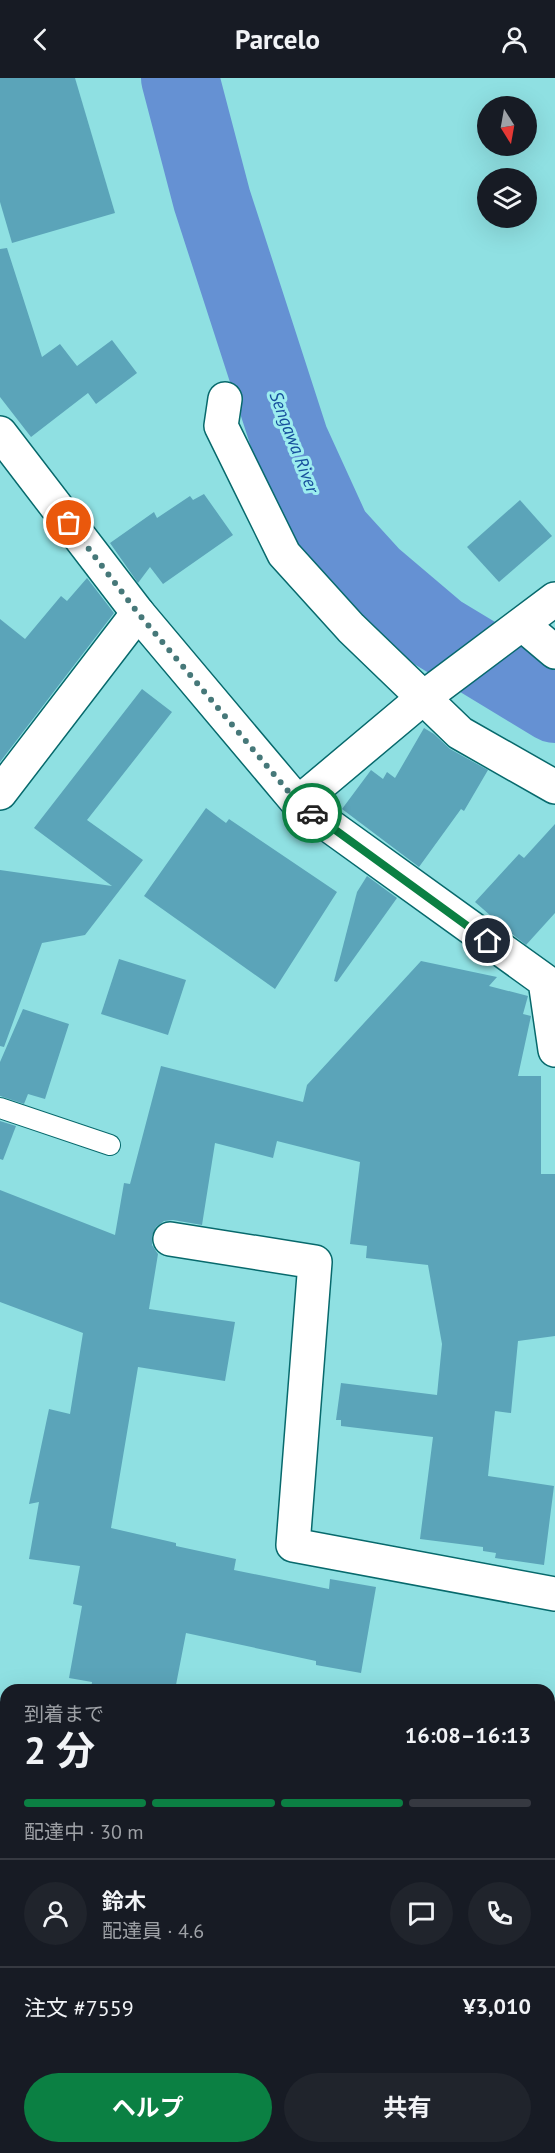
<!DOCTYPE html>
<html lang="ja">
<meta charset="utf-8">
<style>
body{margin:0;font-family:"PT Sans","Noto Sans JP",sans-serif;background:#20242c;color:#f1f3f6;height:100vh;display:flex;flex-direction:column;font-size:22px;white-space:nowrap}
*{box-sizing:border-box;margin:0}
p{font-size:20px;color:#9ea1a6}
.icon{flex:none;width:33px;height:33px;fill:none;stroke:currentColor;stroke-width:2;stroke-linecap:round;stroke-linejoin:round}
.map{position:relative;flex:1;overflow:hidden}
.sheet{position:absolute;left:0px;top:1606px;width:555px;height:470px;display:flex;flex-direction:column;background:#171b24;border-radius:18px 18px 0 0;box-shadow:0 6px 24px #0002}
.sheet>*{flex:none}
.needle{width:39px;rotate:169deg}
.buttons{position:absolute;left:477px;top:18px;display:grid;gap:12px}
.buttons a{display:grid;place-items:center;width:60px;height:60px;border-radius:50%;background:#171b24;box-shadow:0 6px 24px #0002;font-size:30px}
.pin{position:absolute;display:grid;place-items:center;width:51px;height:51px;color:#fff;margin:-26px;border:3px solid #fff;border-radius:50%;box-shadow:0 2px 6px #0007}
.courier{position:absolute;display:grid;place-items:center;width:60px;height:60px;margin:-30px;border:4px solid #0b8043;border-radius:50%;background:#fff;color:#222;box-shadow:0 2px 8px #0007}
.overview em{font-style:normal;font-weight:700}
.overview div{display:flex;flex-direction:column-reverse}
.overview{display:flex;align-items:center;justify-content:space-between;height:102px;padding:0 24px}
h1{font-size:39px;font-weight:700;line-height:45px}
.bar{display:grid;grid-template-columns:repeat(4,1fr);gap:9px 6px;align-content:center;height:72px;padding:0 24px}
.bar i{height:8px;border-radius:4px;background:#363941}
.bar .on{background:#0b8043}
.bar p{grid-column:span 4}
.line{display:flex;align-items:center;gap:15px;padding:0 24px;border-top:2px solid #363941}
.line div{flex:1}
.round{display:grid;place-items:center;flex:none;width:63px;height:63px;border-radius:32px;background:#20242c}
.cta{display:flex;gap:12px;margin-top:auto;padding:12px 24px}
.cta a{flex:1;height:69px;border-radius:36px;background:#0b8043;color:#fff;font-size:24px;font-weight:700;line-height:69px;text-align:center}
.cta a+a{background:#20242c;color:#f1f3f6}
header{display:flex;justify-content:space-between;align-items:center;height:78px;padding:0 24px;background:#171b24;font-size:27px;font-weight:700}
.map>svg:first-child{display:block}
</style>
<header><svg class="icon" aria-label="back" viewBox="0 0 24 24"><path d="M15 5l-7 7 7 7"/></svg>Parcelo<svg class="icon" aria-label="person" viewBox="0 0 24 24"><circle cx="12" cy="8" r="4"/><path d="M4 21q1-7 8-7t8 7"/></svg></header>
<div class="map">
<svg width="555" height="2075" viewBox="0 0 555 2075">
<rect width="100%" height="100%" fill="#8fe0e2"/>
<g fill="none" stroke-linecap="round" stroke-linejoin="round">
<path stroke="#6591d3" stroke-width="78" d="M180 0 212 122 290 363 332 455 372 499 438 555 555 626"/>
</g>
<g fill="#5ba4b9">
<path d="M0 0H75L115 135 12 165 0 124Z"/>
<path d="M7 170 42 279 60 266 77 288 112 262 137 295 96 326 88 315 31 359 0 319V171Z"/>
<path d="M204 416 233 457 163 506 150 489 138 505 110 465 154 434 157 440 190 418 193 422Z"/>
<path d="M520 422 552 458 499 504 467 469Z"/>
<path d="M87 500 114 535 0 684V541L25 561 61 518 67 523Z"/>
<path d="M142 611 172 634 87 742 143 782 85 857 42 865 4 969 0 968V792L112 808 34 750Z"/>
<path d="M424 650 434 656 450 671 488 692 464 733 461 731 419 789 342 731 371 692 383 701 387 694 395 700Z"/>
<path d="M206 730 226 745 229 741 337 814 275 911 144 818Z"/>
<path d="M555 746V835L526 867 507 852 475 824 519 776 524 780Z"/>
<path d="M367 798 397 820 337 904 334 903 357 814Z"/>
<path d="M119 881 186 902 168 957 101 936Z"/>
<path d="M421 883 497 899 489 908 528 918 523 936 531 938 518 998H541V1096H555V1258L518 1263 511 1335 495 1333 488 1398 554 1408 544 1487 495 1480 496 1475 483 1473V1469L420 1461 433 1359 341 1348V1342H336L341 1305 437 1317 442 1266 428 1187 366 1180 367 1168 350 1166 360 1084 277 1063 273 1080 215 1065 202 1147 173 1142 164 1143 156 1149 152 1158V1167L158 1176 149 1231 235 1244 225 1303 138 1289 111 1450 176 1465V1468L236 1481 234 1492 329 1511 330 1501 376 1509 361 1595 316 1587V1583L186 1555 175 1612H91L92 1604 69 1600 82 1528 73 1526 80 1488 29 1481 39 1424 29 1426 49 1331 70 1336 83 1255 0 1224V1112L115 1157 124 1105 130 1106 161 988 303 1024 307 1007Z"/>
<path d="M23 931 69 946 45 1021 28 1016 24 1026 0 1018V984Z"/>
<path d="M0 1043 16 1048 3 1082 0 1081Z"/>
</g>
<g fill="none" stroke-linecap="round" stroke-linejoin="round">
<g stroke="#07696c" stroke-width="22">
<path id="service" d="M0 1030 110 1067"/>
</g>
<g stroke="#07696c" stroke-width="36">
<g id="minor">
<path d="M225 321 221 348 284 476 351 550 460 655 555 709"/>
<path d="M0 355 138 535 298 725 545 903 555 972"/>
<path d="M523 547 555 574"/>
<path d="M0 715 138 535"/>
<path d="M298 725 423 620 555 521"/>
<path d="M170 1161 315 1184 293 1467 555 1516"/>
<path d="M0 1660 6 1659"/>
<path d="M549 1739 555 1740"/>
<path d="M549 1808 555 1804"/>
<path d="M329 2070 332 2075"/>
<path d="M95 2075 103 2070"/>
</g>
</g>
<use href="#service" stroke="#fff" stroke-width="20"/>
<use href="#minor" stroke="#fff" stroke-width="33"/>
</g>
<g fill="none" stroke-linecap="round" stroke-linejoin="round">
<path stroke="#467879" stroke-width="6" stroke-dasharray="0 10.8" d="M69 445 138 535 298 725 312 735"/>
<path stroke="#0b8043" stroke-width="8" d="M312 735 488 863"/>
</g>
<g text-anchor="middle" stroke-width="6" stroke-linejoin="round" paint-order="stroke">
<g font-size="18" font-style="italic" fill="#164e9c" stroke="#9cedef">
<text transform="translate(294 364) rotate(69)" y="6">Sengawa River</text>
</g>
</g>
</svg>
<div class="buttons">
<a><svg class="needle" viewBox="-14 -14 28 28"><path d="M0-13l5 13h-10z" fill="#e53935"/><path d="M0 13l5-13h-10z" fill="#9ea1a6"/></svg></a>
<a><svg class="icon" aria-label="layers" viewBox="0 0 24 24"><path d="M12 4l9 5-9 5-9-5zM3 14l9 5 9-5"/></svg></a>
</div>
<div class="pin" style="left:69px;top:445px;background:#ea580c"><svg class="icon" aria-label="bag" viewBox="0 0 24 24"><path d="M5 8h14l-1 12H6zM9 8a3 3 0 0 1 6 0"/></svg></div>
<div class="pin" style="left:488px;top:863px;background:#1f2937"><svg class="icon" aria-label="home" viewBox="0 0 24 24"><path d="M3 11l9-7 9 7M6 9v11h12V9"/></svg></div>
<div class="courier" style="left:312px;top:735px"><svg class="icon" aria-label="car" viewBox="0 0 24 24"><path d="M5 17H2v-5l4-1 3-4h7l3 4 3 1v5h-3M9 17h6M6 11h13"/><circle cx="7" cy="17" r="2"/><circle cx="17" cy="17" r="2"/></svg></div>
<section class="sheet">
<div class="overview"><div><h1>2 分</h1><p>到着まで</p></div><em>16:08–16:13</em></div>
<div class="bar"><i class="on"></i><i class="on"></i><i class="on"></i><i></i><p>配達中 · 30 m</p></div>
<div class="line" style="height:108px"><a class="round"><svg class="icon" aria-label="person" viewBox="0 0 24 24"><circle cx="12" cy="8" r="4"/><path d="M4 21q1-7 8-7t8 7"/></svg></a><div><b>鈴木</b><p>配達員 · 4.6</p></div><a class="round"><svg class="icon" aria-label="chat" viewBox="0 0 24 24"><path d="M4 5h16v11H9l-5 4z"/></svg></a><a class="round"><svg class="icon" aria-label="phone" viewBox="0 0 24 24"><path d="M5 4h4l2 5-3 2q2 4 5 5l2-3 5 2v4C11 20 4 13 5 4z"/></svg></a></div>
<div class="line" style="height:78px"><div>注文 #7559</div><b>¥3,010</b></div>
<div class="cta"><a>ヘルプ</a><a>共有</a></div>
</section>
</div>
